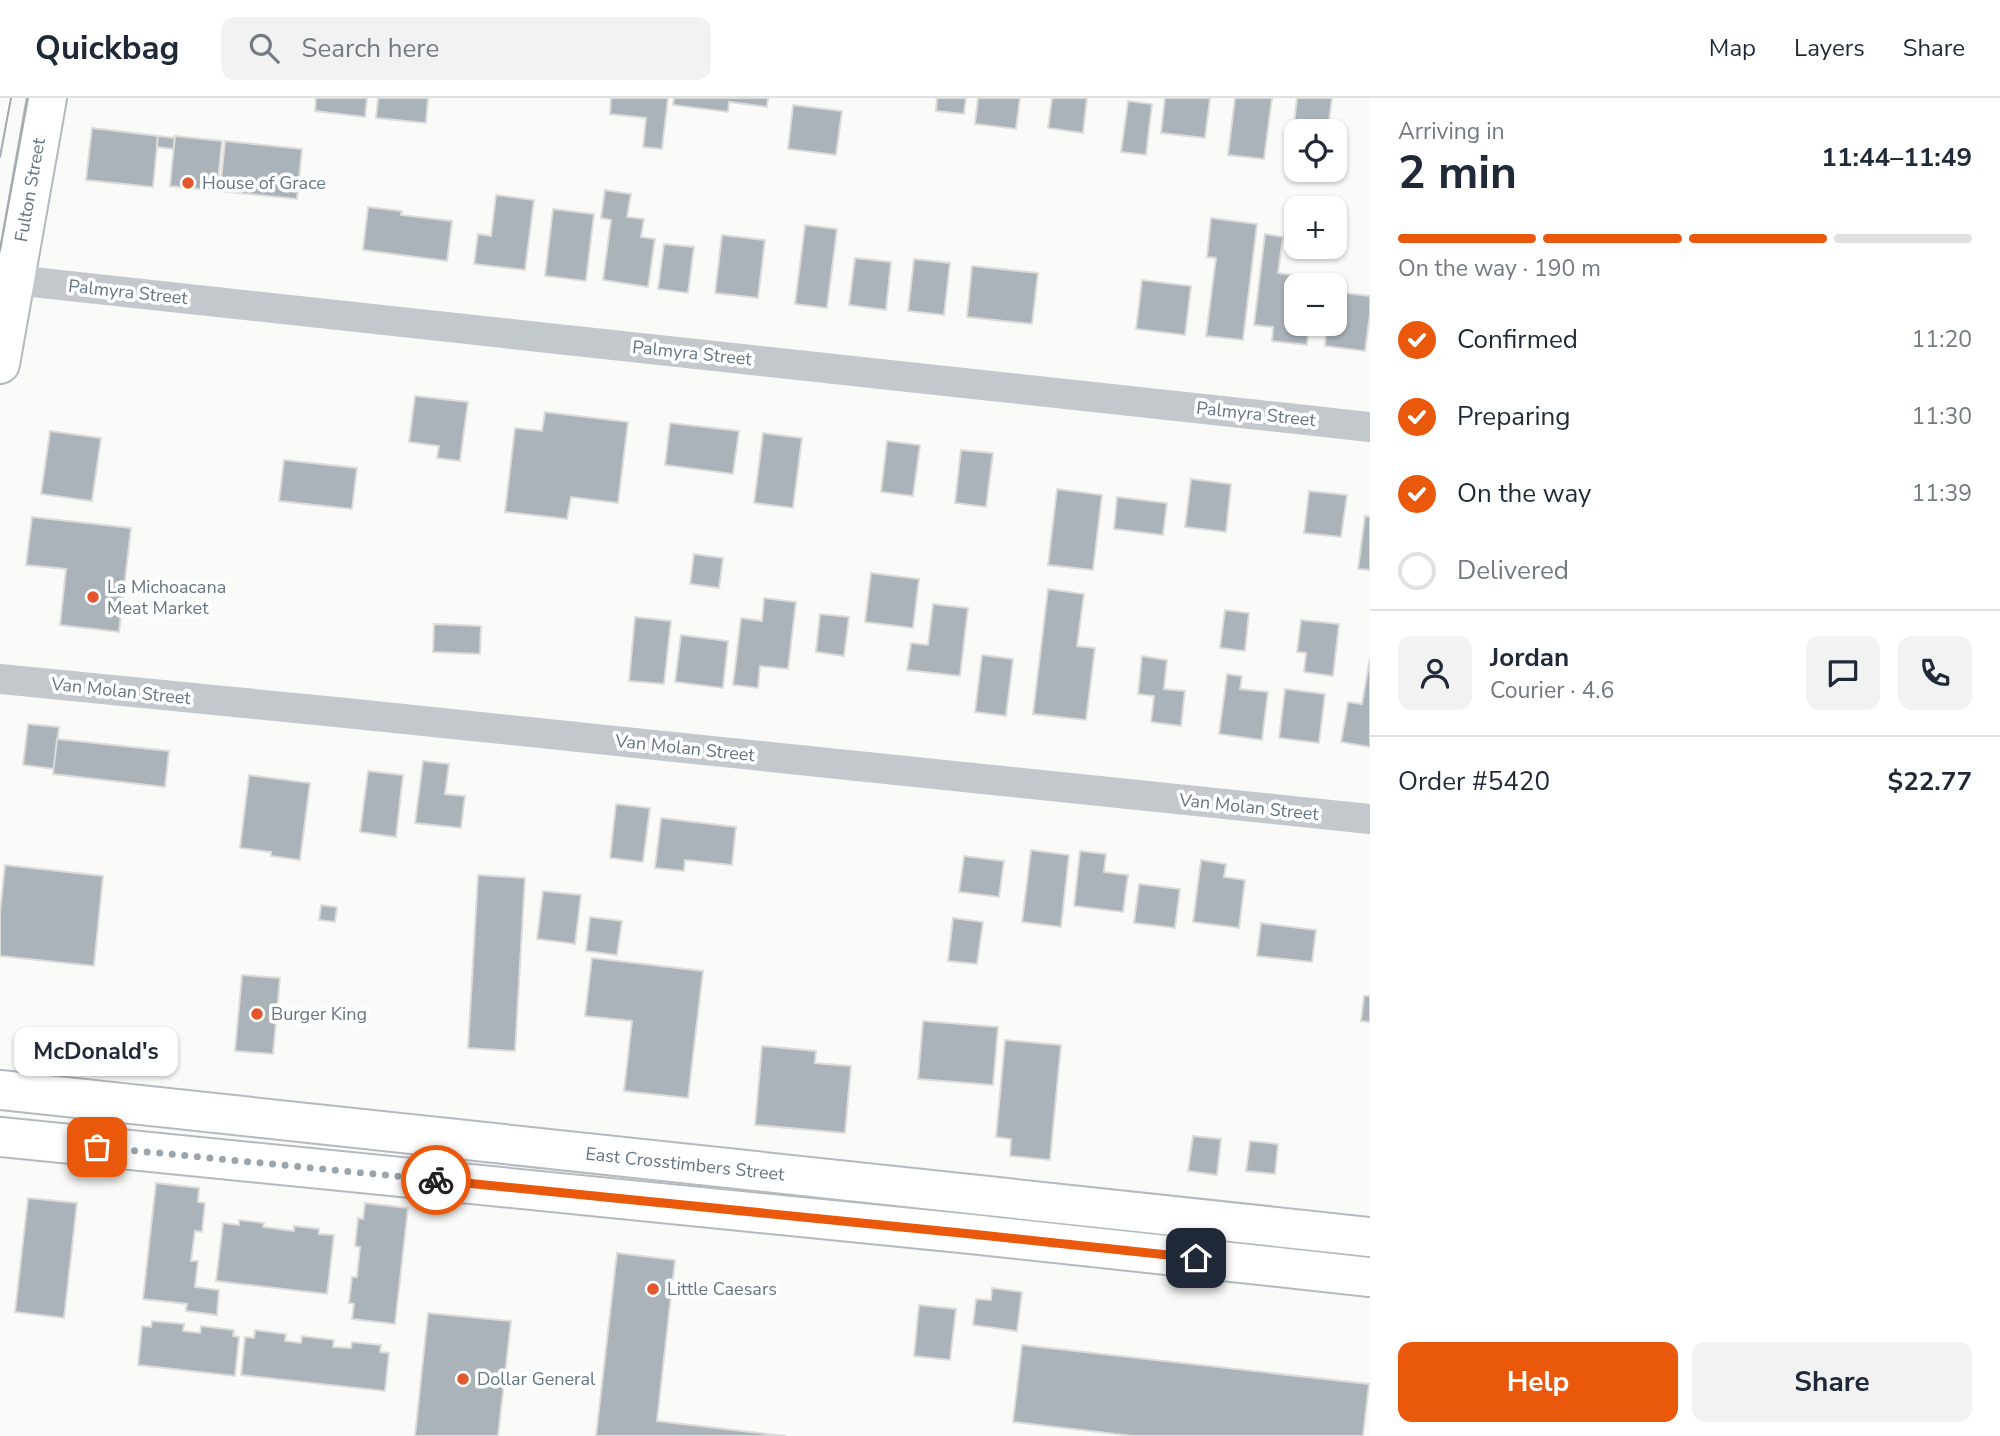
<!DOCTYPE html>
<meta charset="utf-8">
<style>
body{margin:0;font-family:"Nunito Sans",sans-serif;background:#f2f2f3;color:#1f2937;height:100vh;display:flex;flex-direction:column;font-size:26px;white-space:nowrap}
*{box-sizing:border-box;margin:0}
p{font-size:23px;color:#747a83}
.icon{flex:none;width:38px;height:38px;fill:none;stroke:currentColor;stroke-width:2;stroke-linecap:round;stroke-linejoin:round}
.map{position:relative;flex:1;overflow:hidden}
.details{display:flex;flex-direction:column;background:#fff;width:630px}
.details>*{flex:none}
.buttons{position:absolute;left:1284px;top:21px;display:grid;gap:14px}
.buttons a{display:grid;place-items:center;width:63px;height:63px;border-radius:14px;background:#fff;box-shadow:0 2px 5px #0004;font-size:35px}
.pin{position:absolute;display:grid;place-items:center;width:60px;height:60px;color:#fff;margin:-30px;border-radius:14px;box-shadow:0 4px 10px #0006}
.courier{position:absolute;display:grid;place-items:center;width:70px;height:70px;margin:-35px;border:5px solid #ea580c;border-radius:50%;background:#fff;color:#222;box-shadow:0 2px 9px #0007}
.bubble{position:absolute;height:49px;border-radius:14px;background:#fff;box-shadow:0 2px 5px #0004;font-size:23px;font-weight:700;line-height:49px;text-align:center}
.head em{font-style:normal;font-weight:700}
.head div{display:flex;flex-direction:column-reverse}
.head{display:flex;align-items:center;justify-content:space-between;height:119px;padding:0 28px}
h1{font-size:46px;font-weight:700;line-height:52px}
.bar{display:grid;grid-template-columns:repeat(4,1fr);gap:10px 7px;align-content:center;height:84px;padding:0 28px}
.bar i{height:9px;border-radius:5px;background:#e0e1e3}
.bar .selected{background:#ea580c}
.bar p{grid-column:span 4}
.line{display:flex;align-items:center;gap:18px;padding:0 28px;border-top:2px solid #e0e1e3}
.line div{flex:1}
.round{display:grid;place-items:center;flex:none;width:74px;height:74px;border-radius:14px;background:#f2f2f3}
ol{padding:0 28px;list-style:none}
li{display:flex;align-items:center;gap:21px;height:77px}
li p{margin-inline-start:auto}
li .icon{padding:7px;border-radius:50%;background:#ea580c;color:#fff;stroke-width:4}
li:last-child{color:#747a83}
li i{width:38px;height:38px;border:4px solid #e0e1e3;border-radius:50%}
.action{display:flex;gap:14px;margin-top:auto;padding:14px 28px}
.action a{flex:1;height:80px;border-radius:14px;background:#ea580c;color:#fff;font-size:28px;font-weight:700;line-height:80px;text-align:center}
.action a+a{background:#f2f2f3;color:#1f2937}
header{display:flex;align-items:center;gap:42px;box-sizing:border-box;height:98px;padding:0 35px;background:#fff;border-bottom:2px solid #e0e1e3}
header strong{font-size:33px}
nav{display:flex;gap:38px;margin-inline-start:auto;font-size:24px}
.search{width:490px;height:63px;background:#f2f2f3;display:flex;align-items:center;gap:18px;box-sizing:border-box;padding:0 24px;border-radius:14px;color:#747a83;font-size:26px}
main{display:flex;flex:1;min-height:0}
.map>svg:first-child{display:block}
</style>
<header>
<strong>Quickbag</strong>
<div class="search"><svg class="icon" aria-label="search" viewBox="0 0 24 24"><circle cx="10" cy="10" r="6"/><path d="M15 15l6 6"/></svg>Search here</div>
<nav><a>Map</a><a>Layers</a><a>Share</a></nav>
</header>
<main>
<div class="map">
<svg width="1370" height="1338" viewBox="0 0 1370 1338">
<rect width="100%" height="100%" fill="#fafaf8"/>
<g fill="#aab3b9" stroke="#dcdcda" stroke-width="2">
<path d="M316 0H367L365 19 315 13Z"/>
<path d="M378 0H428L426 25 376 20Z"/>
<path d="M611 0H668L662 51 643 49 646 20 610 16Z"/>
<path d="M674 0H768L767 9 729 4 728 14 673 7Z"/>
<path d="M937 0H966L964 16 936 13Z"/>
<path d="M978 0H1020L1016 31 975 26Z"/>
<path d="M1052 0H1087L1083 35 1048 30Z"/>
<path d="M1165 0H1210L1205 40 1161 35Z"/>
<path d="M1235 0H1272L1264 61 1228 57Z"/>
<path d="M1297 0H1332L1328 31 1294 27Z"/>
<path d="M1128 3 1152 6 1146 57 1121 54Z"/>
<path d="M793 7 842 13 836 57 788 51Z"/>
<path d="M92 30 158 38 153 89 86 82Z"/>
<path d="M158 38 175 40 174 51 157 49Z"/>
<path d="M175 38 222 43 217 93 170 88Z"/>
<path d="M225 43 302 51 297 101 220 93Z"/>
<path d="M605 92 631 96 627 119 644 121 641 139 655 141 648 189 603 182 611 122 601 120Z"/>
<path d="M496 97 534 102 525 172 474 166 478 136 491 138Z"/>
<path d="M368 109 402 113 401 117 452 123 447 163 363 152Z"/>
<path d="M553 111 594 116 586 183 545 178Z"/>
<path d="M1211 120 1257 126 1243 242 1206 238 1216 160 1207 159Z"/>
<path d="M805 127 837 131 827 210 795 206Z"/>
<path d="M1265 136 1283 139 1278 175 1314 180V187H1297V226H1309L1307 247 1272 243 1273 229 1254 227Z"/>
<path d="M722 137 765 142 758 200 715 195Z"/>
<path d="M664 146 694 149 688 195 658 191Z"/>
<path d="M855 160 891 164 886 212 849 207Z"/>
<path d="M914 161 950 165 944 217 908 213Z"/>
<path d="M972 168 1038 175 1032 226 967 219Z"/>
<path d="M1142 182 1191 188 1185 237 1136 231Z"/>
<path d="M1335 194 1370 198V216L1365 253 1325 248 1327 226H1335Z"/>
<path d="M415 298 468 304 460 363 437 360 439 348 409 344Z"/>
<path d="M545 314 628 324 618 405 571 399 567 421 505 414 515 330 542 333Z"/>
<path d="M670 325 739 333 733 376 665 367Z"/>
<path d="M50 333 101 340 92 403 41 396Z"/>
<path d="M763 335 802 340 793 410 754 405Z"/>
<path d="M887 343 920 347 913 398 881 394Z"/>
<path d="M961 352 993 355 986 409 955 405Z"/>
<path d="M284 362 357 370 352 411 279 403Z"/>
<path d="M1191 381 1231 386 1226 434 1185 429Z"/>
<path d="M1057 391 1102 397 1093 472 1048 467Z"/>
<path d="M1309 393 1347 397 1341 439 1304 435Z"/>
<path d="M1117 399 1167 405 1163 437 1114 431Z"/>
<path d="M1365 418 1370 419V472L1358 471Z"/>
<path d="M32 419 131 430 119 534 60 527 66 471 26 467Z"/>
<path d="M694 456 723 460 719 490 690 486Z"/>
<path d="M871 475 919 481 913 530 865 524Z"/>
<path d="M1048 491 1084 496 1077 548 1095 550 1086 622 1033 616Z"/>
<path d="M764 500 796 504 788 571 760 568 758 590 733 587 741 520 762 523Z"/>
<path d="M933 506 968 510 960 578 907 572 911 545 928 547Z"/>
<path d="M1225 512 1249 515 1245 553 1220 550Z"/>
<path d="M820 516 849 519 844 558 816 554Z"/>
<path d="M635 519 671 523 664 586 629 583Z"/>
<path d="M1301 522 1339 526 1333 578 1304 574 1306 555 1297 554Z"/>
<path d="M434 526 481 528 480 556 433 554Z"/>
<path d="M681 537 728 543 723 590 675 584Z"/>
<path d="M982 557 1013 561 1006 618 975 614Z"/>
<path d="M1142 558 1167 562 1164 591 1185 593 1181 628 1151 624 1154 598 1138 596Z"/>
<path d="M1370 560V649L1341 644 1348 604 1362 606Z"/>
<path d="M1227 576 1242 578 1240 591 1268 594 1262 642 1219 636Z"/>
<path d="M1285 591 1325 596 1319 645 1279 640Z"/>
<path d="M28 626 59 629 54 671 23 667Z"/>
<path d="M57 641 169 653 165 689 53 676Z"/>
<path d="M423 663 449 666 445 696 465 698 461 730 415 725Z"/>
<path d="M368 673 403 677 396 739 360 734Z"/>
<path d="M249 677 310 685 300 762 271 758V754L240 750Z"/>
<path d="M616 706 650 710 643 764 610 760Z"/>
<path d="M661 720 736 729 732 767 685 762 684 773 655 770Z"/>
<path d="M1031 752 1069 757 1061 829 1022 824Z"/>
<path d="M1080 753 1106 756 1104 774 1128 777 1123 814 1074 808Z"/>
<path d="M964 758 1004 763 999 799 959 794Z"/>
<path d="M1201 762 1226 766 1224 779 1245 782 1239 830 1193 824Z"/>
<path d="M5 767 103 778 94 868 0 858V815Z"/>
<path d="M478 777 525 780 515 953 468 950Z"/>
<path d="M1139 786 1180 791 1175 830 1134 825Z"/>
<path d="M543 793 581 797 575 846 537 841Z"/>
<path d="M321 807 337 809 335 824 319 822Z"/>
<path d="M590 819 622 823 617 857 586 853Z"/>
<path d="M953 820 983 824 977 866 948 863Z"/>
<path d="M1261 825 1316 832 1312 864 1257 858Z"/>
<path d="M592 860 703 873 688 1000 624 993 632 923 585 918Z"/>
<path d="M242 877 280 880 273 956 235 953Z"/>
<path d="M1364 898H1370V924L1361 923Z"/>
<path d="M923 923 998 929 993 987 918 981Z"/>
<path d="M1005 942 1061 947 1050 1062 1010 1058 1011 1041 996 1039Z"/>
<path d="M762 948 816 953 815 965 851 968 845 1035 755 1027Z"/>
<path d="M1193 1038 1221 1041 1217 1077 1188 1073Z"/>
<path d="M1250 1043 1278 1046 1275 1076 1246 1073Z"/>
<path d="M156 1085 199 1090 198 1104 205 1105 202 1134 195 1133 191 1163H198L195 1189 219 1192 217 1217 186 1213 187 1206 143 1201Z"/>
<path d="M28 1100 77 1105 64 1220 15 1214Z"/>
<path d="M365 1105 408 1110 395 1226 352 1221 354 1206 349 1205 352 1179H357L360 1149 355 1148 358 1120 363 1121Z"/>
<path d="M239 1122 264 1125 263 1129 294 1133V1128L319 1131V1136L334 1137 327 1196 216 1183 223 1125 239 1127Z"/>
<path d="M617 1155 675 1162 657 1323 786 1338H596Z"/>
<path d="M992 1190 1022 1194 1017 1233 973 1227 976 1201 991 1202Z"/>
<path d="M919 1207 956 1211 950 1262 914 1258Z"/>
<path d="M428 1215 511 1223 498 1338H415Z"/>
<path d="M152 1223 184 1226 183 1233 200 1235 201 1228 234 1232 233 1238 239 1239 235 1278 138 1267 142 1228 151 1229Z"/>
<path d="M255 1232 286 1236 285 1243 301 1245 302 1238 334 1242 333 1249 351 1250 352 1244 381 1247 380 1254 389 1255 385 1293 241 1277 245 1239 254 1240Z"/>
<path d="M1022 1247 1369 1286 1363 1338H1133L1013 1324Z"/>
</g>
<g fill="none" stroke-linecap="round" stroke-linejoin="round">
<g stroke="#b3babf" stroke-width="42">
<g id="secondary">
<path d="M0 266 47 0"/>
<path d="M0 992 1370 1139"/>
<path d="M0 1039 971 1136 1370 1179"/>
</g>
</g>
<g stroke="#c3c8cc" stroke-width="30">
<path d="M14 182 1370 329"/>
<path d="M0 581 346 615 1370 721"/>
</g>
<use href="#secondary" stroke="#fff" stroke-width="38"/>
<g stroke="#a2aab0" stroke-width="2">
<path d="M0 59 11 0"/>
<path d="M0 152 28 0"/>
</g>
</g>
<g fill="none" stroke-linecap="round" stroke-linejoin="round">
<path stroke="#99a4ac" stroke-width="7" stroke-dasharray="0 12.6" d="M97 1049 436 1082"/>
<path stroke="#ea580c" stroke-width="9" d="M436 1082 971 1136 1196 1160"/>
</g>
<g fill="#e4572e" stroke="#fff" stroke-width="2.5">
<circle cx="188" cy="85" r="7"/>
<circle cx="93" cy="499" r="7"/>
<circle cx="257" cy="916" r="7"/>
<circle cx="653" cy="1191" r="7"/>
<circle cx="463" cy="1281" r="7"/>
</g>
<g text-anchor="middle" stroke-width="7" stroke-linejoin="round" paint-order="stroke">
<g font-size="18" fill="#657683" stroke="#fff" text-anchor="start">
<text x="202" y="91">House of Grace</text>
<text x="107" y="495">La Michoacana<tspan x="107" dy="21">Meat Market</tspan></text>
<text x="271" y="922">Burger King</text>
<text x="667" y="1197">Little Caesars</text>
<text x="477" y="1287">Dollar General</text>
</g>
<g font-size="18" fill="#657683" stroke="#fff">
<text transform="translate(30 92) rotate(-80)" y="6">Fulton Street</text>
<text transform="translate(128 194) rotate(6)" y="6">Palmyra Street</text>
<text transform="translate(692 255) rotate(6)" y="6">Palmyra Street</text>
<text transform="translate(1256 316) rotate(6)" y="6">Palmyra Street</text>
<text transform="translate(121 593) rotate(6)" y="6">Van Molan Street</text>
<text transform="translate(685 650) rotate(6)" y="6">Van Molan Street</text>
<text transform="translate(1249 709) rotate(6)" y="6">Van Molan Street</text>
<text transform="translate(685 1066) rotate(6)" y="6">East Crosstimbers Street</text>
</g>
</g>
</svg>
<div class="buttons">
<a><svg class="icon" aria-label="locate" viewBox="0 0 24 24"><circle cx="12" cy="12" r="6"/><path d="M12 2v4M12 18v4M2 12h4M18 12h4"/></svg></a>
<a>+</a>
<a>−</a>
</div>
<div class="pin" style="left:97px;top:1049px;background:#ea580c"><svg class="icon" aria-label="bag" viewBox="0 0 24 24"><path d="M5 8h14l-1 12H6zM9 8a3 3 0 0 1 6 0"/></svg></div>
<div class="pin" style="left:1196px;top:1160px;background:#1f2937"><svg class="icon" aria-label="home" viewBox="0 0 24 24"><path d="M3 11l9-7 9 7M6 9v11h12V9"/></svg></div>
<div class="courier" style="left:436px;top:1082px"><svg class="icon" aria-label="bike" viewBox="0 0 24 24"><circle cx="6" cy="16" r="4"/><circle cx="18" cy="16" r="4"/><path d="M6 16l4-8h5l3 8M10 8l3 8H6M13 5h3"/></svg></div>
<div class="bubble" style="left:14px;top:929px;width:164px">McDonald's</div>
</div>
<section class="details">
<div class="head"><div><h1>2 min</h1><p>Arriving in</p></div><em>11:44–11:49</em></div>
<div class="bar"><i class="selected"></i><i class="selected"></i><i class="selected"></i><i></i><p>On the way · 190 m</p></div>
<ol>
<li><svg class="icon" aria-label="check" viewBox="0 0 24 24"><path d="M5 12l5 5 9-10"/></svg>Confirmed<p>11:20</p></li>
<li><svg class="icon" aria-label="check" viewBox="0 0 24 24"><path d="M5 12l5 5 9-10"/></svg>Preparing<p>11:30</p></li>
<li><svg class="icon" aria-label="check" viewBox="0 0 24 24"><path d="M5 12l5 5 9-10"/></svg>On the way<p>11:39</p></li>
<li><i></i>Delivered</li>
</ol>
<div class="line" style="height:126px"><a class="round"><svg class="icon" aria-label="person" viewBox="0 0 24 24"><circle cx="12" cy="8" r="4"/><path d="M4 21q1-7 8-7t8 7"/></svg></a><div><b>Jordan</b><p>Courier · 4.6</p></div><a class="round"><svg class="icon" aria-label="chat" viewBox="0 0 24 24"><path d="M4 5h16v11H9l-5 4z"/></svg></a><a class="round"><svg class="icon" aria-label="phone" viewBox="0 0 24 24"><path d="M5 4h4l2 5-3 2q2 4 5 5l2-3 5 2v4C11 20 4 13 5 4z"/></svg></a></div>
<div class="line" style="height:91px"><div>Order #5420</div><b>$22.77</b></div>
<div class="action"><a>Help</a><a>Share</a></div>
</section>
</main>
